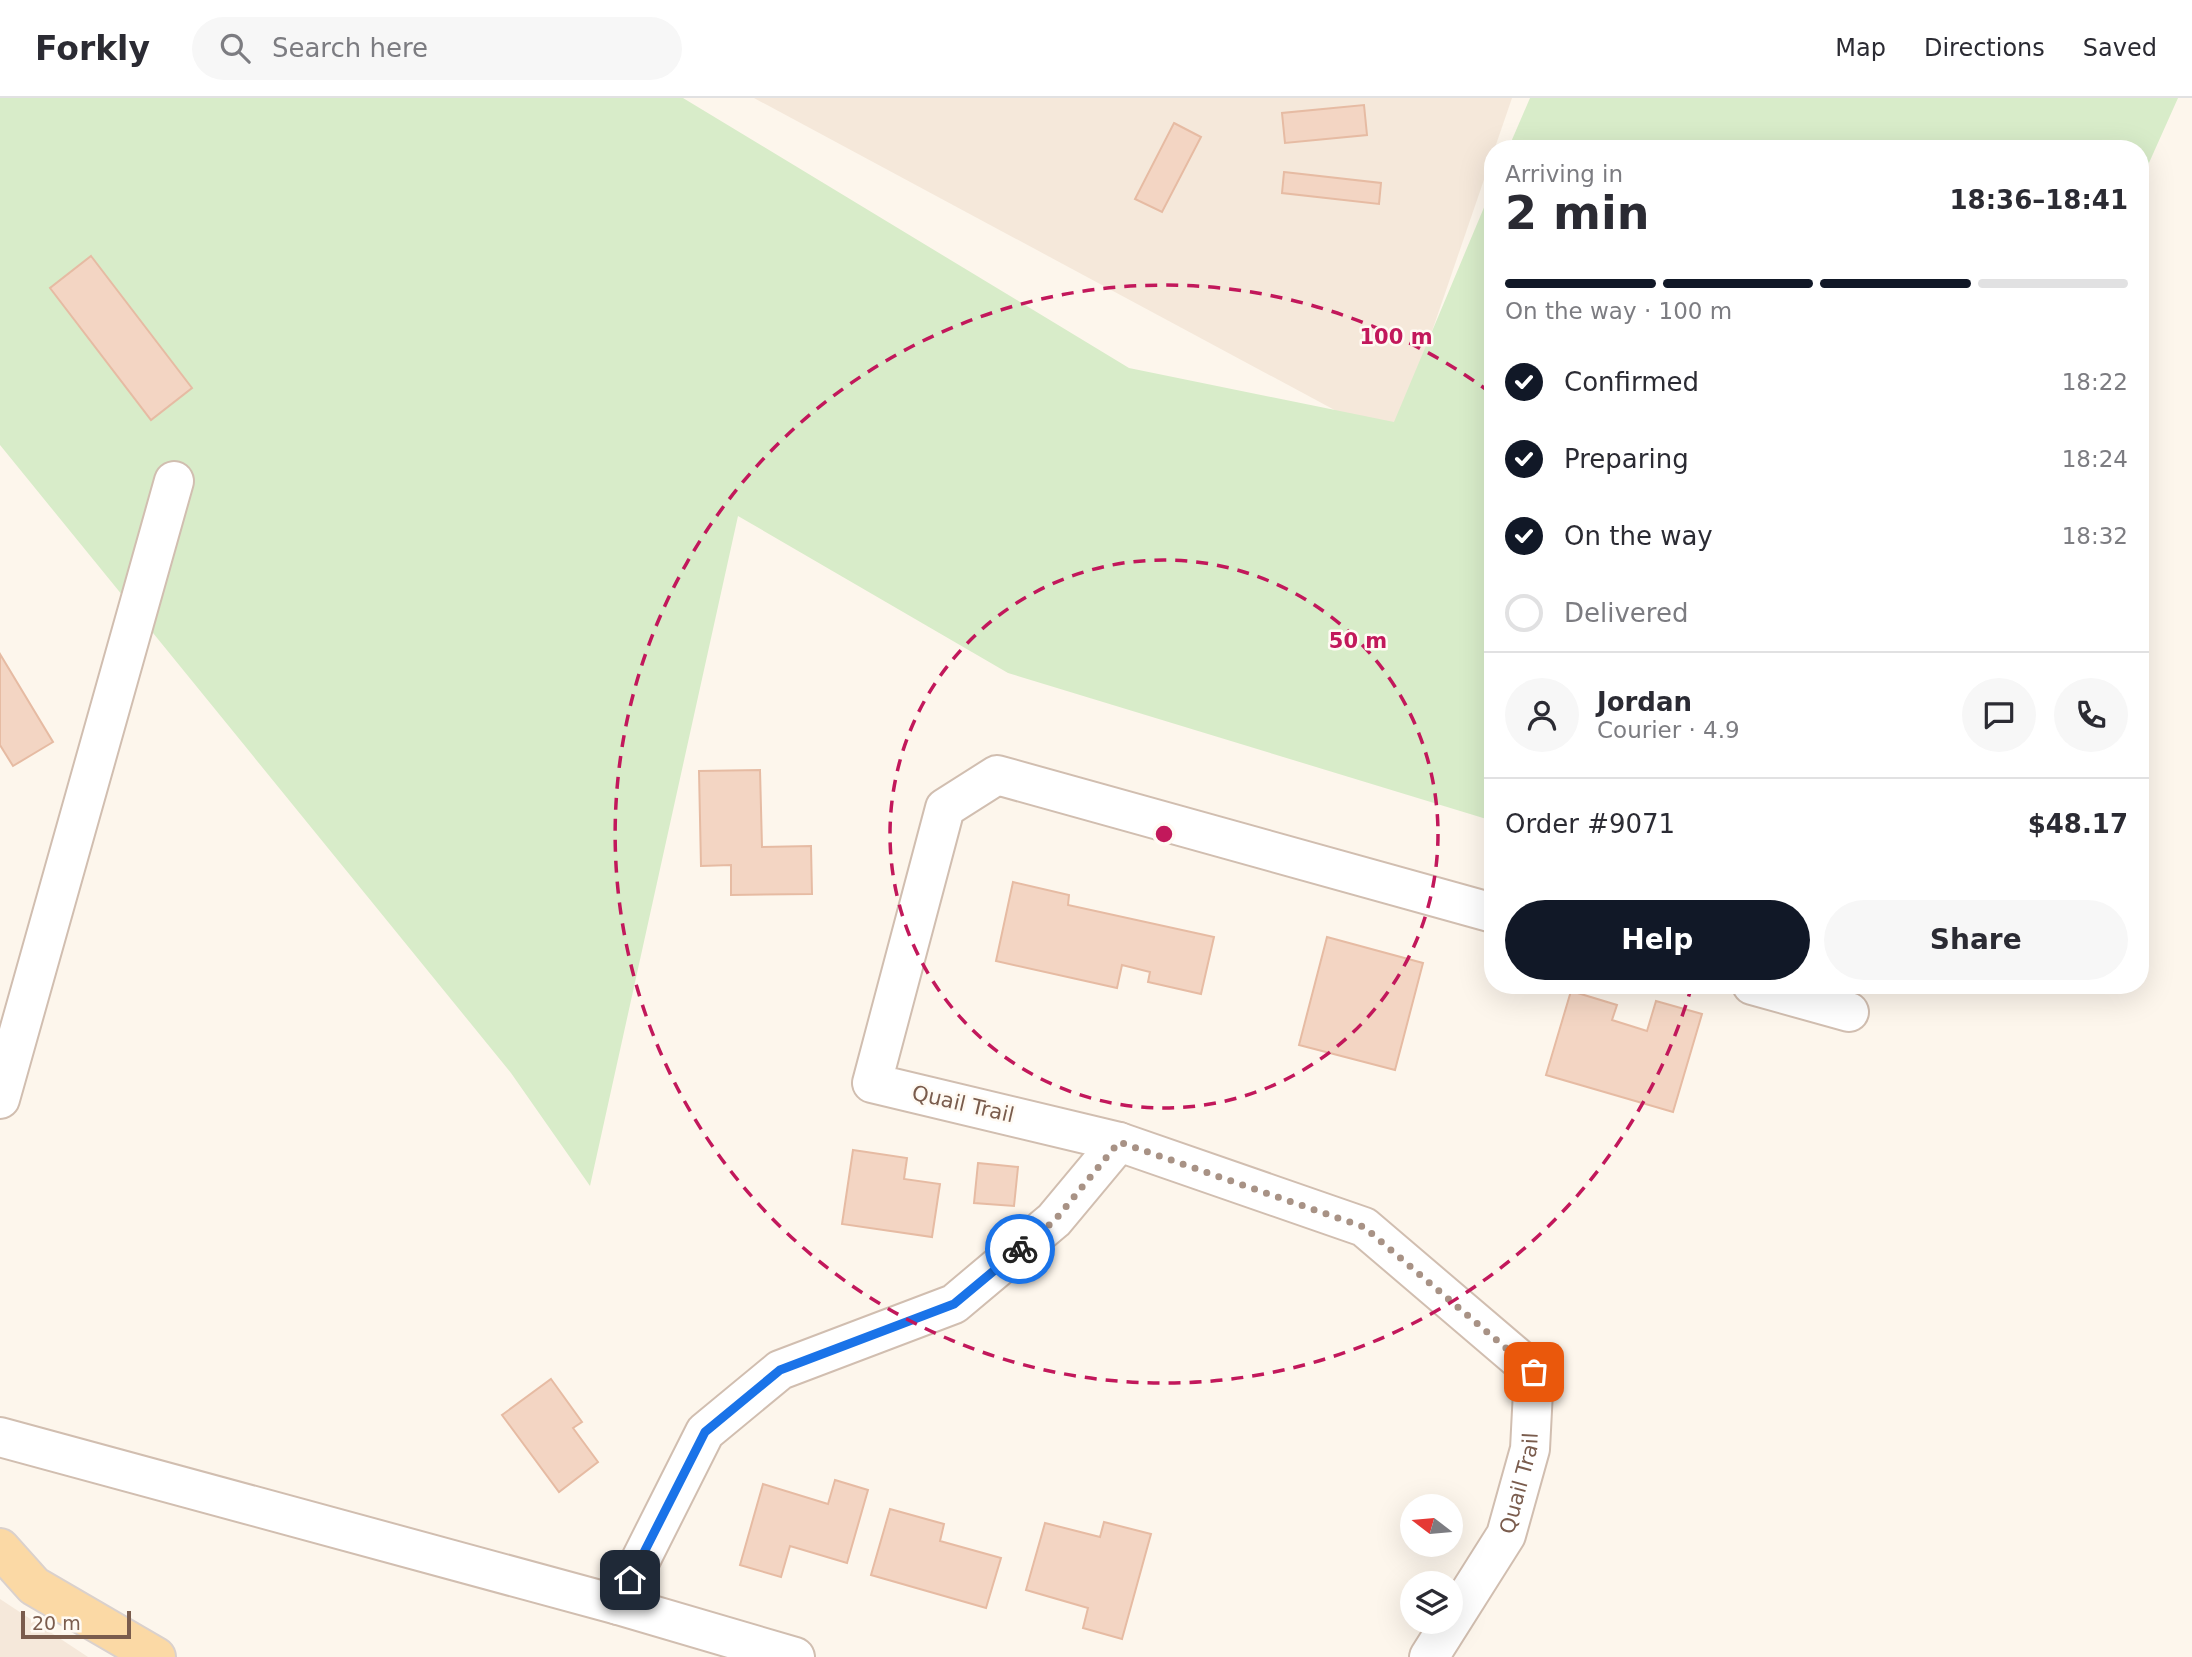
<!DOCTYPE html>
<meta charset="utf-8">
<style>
body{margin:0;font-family:"DejaVu Sans",sans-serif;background:#f7f7f7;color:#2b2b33;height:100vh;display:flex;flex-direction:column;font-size:26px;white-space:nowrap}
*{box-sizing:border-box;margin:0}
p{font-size:23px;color:#7c7c81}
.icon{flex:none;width:38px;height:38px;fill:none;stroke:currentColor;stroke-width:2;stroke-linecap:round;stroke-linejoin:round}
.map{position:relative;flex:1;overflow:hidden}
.panel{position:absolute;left:1484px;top:42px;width:665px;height:854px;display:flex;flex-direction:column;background:#fff;border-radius:28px;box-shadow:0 7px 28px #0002}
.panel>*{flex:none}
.needle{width:46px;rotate:286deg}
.tools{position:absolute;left:1400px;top:1396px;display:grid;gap:14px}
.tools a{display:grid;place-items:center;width:63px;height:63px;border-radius:50%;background:#fff;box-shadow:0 7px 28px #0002;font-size:35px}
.scale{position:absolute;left:21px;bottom:18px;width:110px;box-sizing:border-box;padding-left:7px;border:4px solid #7a5c4d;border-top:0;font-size:19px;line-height:24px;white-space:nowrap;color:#7a5c4d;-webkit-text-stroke:5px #fffaf3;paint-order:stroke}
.pin{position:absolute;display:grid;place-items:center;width:60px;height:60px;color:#fff;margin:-30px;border-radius:14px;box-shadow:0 4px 10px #0006}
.courier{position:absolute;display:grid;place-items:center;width:70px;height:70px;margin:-35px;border:5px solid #1a73e8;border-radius:50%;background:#fff;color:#222;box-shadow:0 2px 9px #0007}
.headline em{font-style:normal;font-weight:600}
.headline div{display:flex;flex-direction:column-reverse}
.headline{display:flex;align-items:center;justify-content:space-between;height:119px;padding:0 21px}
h1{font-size:46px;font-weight:600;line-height:52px}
.bar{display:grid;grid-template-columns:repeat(4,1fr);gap:10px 7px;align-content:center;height:84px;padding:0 21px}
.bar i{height:9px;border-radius:5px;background:#e1e1e2}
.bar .on{background:#111827}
.bar p{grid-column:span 4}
.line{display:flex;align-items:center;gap:18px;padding:0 21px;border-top:2px solid #e1e1e2}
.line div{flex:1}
.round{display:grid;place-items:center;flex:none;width:74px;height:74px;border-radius:37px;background:#f7f7f7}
ol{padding:0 21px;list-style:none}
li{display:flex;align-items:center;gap:21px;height:77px}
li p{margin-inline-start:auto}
li .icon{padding:7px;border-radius:50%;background:#111827;color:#fff;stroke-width:4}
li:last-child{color:#7c7c81}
li i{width:38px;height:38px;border:4px solid #e1e1e2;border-radius:50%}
.primary-button{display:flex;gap:14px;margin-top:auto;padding:14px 21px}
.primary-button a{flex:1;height:80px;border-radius:42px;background:#111827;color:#fff;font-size:28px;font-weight:600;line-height:80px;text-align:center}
.primary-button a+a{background:#f7f7f7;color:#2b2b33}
header{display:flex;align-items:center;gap:42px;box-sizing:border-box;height:98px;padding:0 35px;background:#fff;border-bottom:2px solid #e1e1e2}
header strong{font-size:33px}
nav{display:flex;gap:38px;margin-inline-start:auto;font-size:24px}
.search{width:490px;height:63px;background:#f7f7f7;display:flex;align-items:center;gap:18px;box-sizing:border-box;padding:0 24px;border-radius:38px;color:#7c7c81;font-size:26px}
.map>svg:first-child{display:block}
</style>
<header>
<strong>Forkly</strong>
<div class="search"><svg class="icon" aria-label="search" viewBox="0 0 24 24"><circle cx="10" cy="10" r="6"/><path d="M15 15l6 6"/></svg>Search here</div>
<nav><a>Map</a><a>Directions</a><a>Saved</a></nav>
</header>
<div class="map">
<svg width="2192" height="1559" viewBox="0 0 2192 1559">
<rect width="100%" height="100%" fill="#fdf6ec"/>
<g fill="#f5e8da">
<path d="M754 0H1512L1394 344Z"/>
<path d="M0 1501 88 1559H0Z"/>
</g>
<g fill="#d8ecc9">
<path d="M0 0H683L1129 270 1394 324 1493 88V723L1008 575 738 418 590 1088 511 975 0 347Z"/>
<path d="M1530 0H2178L2140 85V51H1508Z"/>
</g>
<g fill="#f3d5c3" stroke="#e6bba3" stroke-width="2">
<path d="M1364 7 1367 37 1285 45 1282 15Z"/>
<path d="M1174 25 1201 39 1162 114 1135 101Z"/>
<path d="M1284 74 1381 85 1379 106 1282 95Z"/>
<path d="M91 158 192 290 151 322 50 190Z"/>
<path d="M0 556 53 644 13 668 0 647Z"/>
<path d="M760 672 762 749 811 748 812 796 731 797V767L701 768 699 673Z"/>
<path d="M1013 784 1069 797 1068 807 1214 839 1201 896 1148 884 1150 874 1122 867 1117 890 996 863Z"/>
<path d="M1327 839 1423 865 1395 972 1299 947Z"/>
<path d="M1571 893 1617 907 1612 922 1647 933 1656 903 1702 916 1673 1014 1546 977Z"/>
<path d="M853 1052 907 1060 904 1081 940 1086 932 1139 842 1126Z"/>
<path d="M978 1065 1018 1069 1014 1108 974 1105Z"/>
<path d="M551 1281 582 1324 573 1330 598 1364 559 1394 502 1317Z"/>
<path d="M835 1382 868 1392 847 1465 790 1448 781 1479 740 1467 763 1386 828 1406Z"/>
<path d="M890 1411 944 1426 940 1443 1001 1460 986 1510 871 1477Z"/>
<path d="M1104 1424 1151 1436 1122 1541 1083 1530 1088 1510 1026 1492 1045 1425 1100 1439Z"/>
</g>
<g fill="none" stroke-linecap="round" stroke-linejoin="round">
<g stroke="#d1beb0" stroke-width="42">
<g id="minor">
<path d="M1752 887 1849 914"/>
<path d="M0 1001 174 383"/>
<path d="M0 1339 618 1507 795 1559"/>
<path d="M618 1507 705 1334 780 1272 954 1206 1054 1122 1119 1044"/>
<path id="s1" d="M1429 1559 1506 1437 1530 1351 1534 1274 1364 1129 1119 1044 872 985 945 710 997 677 1493 815"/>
</g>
</g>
<g stroke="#dad1cd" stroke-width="42">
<path id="major" d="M0 1450 34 1488 156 1559"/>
</g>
<use href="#minor" stroke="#fff" stroke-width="38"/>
<use href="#major" stroke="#fbd9a5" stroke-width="38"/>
</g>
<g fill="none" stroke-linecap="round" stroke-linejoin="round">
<path stroke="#a89285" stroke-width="7" stroke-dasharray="0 12.6" d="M1020 1151 1055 1122 1119 1044 1364 1129 1534 1274"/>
<path stroke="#1a73e8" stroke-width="9" d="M630 1482 705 1334 780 1272 954 1206 1020 1151"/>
</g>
<g fill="none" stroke="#c2185b" stroke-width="3.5" stroke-dasharray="12 9">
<circle cx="1164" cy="736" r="274"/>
<path d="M1692 887A549 549 0 1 1 1491 295"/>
</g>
<g text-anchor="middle" stroke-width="5" stroke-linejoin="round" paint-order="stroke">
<g font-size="21" fill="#7a5c4d" stroke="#fffaf3">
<text transform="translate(963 1006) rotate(13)" y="7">Quail Trail</text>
<text dy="7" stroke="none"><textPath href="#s1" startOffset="198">Quail Trail</textPath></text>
</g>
</g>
<circle cx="1164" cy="736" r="10" fill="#c2185b" stroke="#fffaf3" stroke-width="3.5"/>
<g font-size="21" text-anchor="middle" font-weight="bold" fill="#c2185b" stroke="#fffaf3" stroke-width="5" stroke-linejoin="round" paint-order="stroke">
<text x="1396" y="246">100 m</text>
<text x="1358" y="550">50 m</text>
</g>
</svg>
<div class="tools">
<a><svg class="needle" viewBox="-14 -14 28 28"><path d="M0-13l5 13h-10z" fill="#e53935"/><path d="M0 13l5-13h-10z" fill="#7c7c81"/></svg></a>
<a><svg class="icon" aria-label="layers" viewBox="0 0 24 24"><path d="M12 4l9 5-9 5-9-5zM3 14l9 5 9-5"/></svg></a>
</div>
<div class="scale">20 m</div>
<div class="pin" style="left:1534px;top:1274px;background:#ea580c"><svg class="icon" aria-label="bag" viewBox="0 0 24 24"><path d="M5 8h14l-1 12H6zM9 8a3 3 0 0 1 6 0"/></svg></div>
<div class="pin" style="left:630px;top:1482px;background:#1f2937"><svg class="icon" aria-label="home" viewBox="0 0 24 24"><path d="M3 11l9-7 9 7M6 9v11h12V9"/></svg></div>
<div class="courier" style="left:1020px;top:1151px"><svg class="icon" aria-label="bike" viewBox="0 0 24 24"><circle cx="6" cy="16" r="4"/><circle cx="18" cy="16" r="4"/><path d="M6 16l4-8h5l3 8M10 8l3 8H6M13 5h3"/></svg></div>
<section class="panel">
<div class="headline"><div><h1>2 min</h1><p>Arriving in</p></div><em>18:36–18:41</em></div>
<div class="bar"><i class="on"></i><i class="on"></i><i class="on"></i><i></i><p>On the way · 100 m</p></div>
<ol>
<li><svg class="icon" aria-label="check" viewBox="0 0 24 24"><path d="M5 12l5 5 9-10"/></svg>Confirmed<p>18:22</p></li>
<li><svg class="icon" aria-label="check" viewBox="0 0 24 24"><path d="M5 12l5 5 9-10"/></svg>Preparing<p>18:24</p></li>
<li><svg class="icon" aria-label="check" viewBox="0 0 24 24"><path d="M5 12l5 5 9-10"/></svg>On the way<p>18:32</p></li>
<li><i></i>Delivered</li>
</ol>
<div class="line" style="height:126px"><a class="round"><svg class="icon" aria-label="person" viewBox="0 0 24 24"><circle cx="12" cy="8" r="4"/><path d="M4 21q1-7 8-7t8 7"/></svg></a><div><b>Jordan</b><p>Courier · 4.9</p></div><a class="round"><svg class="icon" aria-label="chat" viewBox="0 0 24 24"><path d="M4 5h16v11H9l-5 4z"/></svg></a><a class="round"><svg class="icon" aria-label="phone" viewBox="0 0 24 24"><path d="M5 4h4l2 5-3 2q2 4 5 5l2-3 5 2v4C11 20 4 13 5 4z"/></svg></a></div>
<div class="line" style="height:91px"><div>Order #9071</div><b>$48.17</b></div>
<div class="primary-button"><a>Help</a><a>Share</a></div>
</section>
</div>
